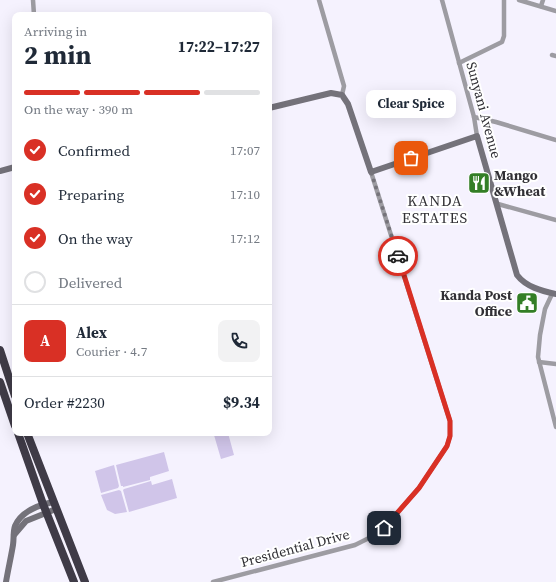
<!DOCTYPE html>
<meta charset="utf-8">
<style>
body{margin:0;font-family:"Source Serif 4",serif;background:#f2f2f3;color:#1f2937;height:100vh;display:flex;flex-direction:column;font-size:15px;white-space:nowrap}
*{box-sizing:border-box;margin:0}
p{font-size:13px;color:#747a83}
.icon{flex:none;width:22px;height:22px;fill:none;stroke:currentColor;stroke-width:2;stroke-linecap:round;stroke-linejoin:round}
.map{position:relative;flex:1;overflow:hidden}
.panel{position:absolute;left:12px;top:12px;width:260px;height:424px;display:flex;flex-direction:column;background:#fff;border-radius:8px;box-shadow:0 4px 16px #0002}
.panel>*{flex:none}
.pin{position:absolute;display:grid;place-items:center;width:34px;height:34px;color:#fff;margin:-17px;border-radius:8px;box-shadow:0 2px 6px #0006}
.courier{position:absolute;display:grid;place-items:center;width:40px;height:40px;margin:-20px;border:3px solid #d93025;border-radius:50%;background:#fff;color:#222;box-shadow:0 1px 5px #0007}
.bubble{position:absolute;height:28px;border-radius:8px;background:#fff;box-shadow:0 4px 16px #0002;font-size:13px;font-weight:700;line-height:28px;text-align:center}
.overview em{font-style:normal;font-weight:700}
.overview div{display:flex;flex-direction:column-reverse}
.overview{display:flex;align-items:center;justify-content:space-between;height:68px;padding:0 12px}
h1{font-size:26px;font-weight:700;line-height:30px}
.bar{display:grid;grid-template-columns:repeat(4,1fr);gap:6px 4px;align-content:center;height:48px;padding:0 12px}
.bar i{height:5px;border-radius:3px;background:#e0e1e3}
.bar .on{background:#d93025}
.bar p{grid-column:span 4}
.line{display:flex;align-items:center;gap:10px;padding:0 12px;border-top:1px solid #e0e1e3}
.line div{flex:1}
.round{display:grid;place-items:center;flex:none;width:42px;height:42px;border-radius:8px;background:#f2f2f3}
ol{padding:0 12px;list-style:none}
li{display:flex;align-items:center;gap:12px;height:44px}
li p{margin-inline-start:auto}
li .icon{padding:4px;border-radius:50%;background:#d93025;color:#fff;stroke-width:4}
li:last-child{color:#747a83}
li i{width:22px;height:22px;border:2px solid #e0e1e3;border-radius:50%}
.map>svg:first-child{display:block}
</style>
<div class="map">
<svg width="556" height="582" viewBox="0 0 556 582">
<rect width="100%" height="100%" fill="#f5f2fe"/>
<g fill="#d0c5e9">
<path d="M222 433H228L234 455 221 459 214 435Z"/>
<path d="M164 452 169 471 150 477V480L123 487V486H121L116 465Z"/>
<path d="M114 465 119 486 118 488 101 493 95 471Z"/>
<path d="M172 479 177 498 129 512 123 490 124 489 151 481 152 485Z"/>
<path d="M119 490 121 491 127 512 115 514 107 510 101 495Z"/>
</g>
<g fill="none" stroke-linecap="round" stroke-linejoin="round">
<g stroke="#9d9ca2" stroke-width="4.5">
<path d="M33 0 34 15"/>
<path d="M319 0 344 86 342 95"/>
<path d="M442 0 474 117 477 136"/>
<path d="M519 0 556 11"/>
<path d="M541 6 543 0"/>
<path d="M552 55 556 56"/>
<path d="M459 63 502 42 504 36V0"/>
<path d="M474 117 496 122 556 140"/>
<path d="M498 204 556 220"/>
<path d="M552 294 545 309 540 335 538 357 556 427"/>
<path d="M539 362 556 364"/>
<path d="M213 582 355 545 375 535 384 528 419 488 447 446 450 436V421L371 172"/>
</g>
<g stroke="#74727a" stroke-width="6">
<path d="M269 108 331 93 342 95 348 104 371 172 477 136 517 275C526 287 542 291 556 294"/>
<path d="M0 171 15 167"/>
<path d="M14 535 26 521 56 509"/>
<path d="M6 582C8 570 11 557 13 545 14 539 13 531 15 526 21 512 39 505 53 502"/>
</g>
<g stroke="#3f3b47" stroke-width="8">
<path d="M0 350 15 396"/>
<path d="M0 382 15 426"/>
<path d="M18 433 43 504 74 582"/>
<path d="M27 433 85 582"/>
</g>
</g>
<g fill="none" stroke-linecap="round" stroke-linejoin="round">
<path stroke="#76747b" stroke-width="4" stroke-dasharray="0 7.2" d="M398 256 371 172 411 158"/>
<path stroke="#d93025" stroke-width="5" d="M384 528 419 488 447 446 450 436V421L398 256"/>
</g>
<defs>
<g id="restaurant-square" transform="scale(1.15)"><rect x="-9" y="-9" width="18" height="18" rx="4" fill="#337e26" stroke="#fff"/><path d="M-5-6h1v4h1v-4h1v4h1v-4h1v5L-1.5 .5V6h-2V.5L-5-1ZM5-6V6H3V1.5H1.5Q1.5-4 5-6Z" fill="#fff"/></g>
<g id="civic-square" transform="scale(1.15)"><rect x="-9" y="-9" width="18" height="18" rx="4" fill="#337e26" stroke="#fff"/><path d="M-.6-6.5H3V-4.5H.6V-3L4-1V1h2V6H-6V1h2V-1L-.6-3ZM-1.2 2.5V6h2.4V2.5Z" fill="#fff"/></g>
</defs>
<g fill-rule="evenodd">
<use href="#restaurant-square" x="479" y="183"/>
<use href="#civic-square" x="527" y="303"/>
</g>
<g text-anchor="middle" stroke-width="4" stroke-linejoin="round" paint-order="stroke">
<g font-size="14" fill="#313035" stroke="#fff">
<text transform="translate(484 110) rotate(75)" y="5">Sunyani Avenue</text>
<text transform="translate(295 548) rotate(-15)" y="5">Presidential Drive</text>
</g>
<g font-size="14" font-weight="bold" fill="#313035" stroke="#fff" text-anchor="start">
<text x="494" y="180">Mango<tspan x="494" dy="16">&amp;Wheat</tspan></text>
<text x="512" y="300" text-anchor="end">Kanda Post<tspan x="512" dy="16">Office</tspan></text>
</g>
<g font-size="15" letter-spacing="1" fill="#313035" stroke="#fff">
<text x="435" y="206">KANDA<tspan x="435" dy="17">ESTATES</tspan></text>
</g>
</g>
</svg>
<div class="pin" style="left:411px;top:158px;background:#ea580c"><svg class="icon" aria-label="bag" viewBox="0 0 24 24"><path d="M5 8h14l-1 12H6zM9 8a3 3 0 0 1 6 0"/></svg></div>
<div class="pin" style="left:384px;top:528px;background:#1f2937"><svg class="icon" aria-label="home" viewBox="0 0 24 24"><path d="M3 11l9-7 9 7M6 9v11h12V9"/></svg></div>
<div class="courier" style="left:398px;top:256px"><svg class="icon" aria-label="car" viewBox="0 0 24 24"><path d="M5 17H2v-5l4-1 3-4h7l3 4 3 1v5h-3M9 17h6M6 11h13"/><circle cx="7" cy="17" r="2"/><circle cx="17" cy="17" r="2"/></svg></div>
<div class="bubble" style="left:366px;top:90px;width:90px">Clear Spice</div>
<section class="panel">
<div class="overview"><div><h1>2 min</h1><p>Arriving in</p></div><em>17:22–17:27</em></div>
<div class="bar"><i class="on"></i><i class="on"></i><i class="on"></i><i></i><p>On the way · 390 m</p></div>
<ol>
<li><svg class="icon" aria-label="check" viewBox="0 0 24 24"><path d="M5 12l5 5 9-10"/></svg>Confirmed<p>17:07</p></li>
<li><svg class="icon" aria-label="check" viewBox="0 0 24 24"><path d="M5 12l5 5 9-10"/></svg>Preparing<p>17:10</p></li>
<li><svg class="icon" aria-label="check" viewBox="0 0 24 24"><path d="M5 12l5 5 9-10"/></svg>On the way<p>17:12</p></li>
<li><i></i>Delivered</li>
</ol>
<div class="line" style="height:72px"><b class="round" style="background:#d93025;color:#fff">A</b><div><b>Alex</b><p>Courier · 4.7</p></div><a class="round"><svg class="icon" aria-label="phone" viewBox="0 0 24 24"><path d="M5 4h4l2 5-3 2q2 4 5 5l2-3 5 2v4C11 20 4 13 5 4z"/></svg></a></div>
<div class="line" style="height:52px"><div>Order #2230</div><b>$9.34</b></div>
</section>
</div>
